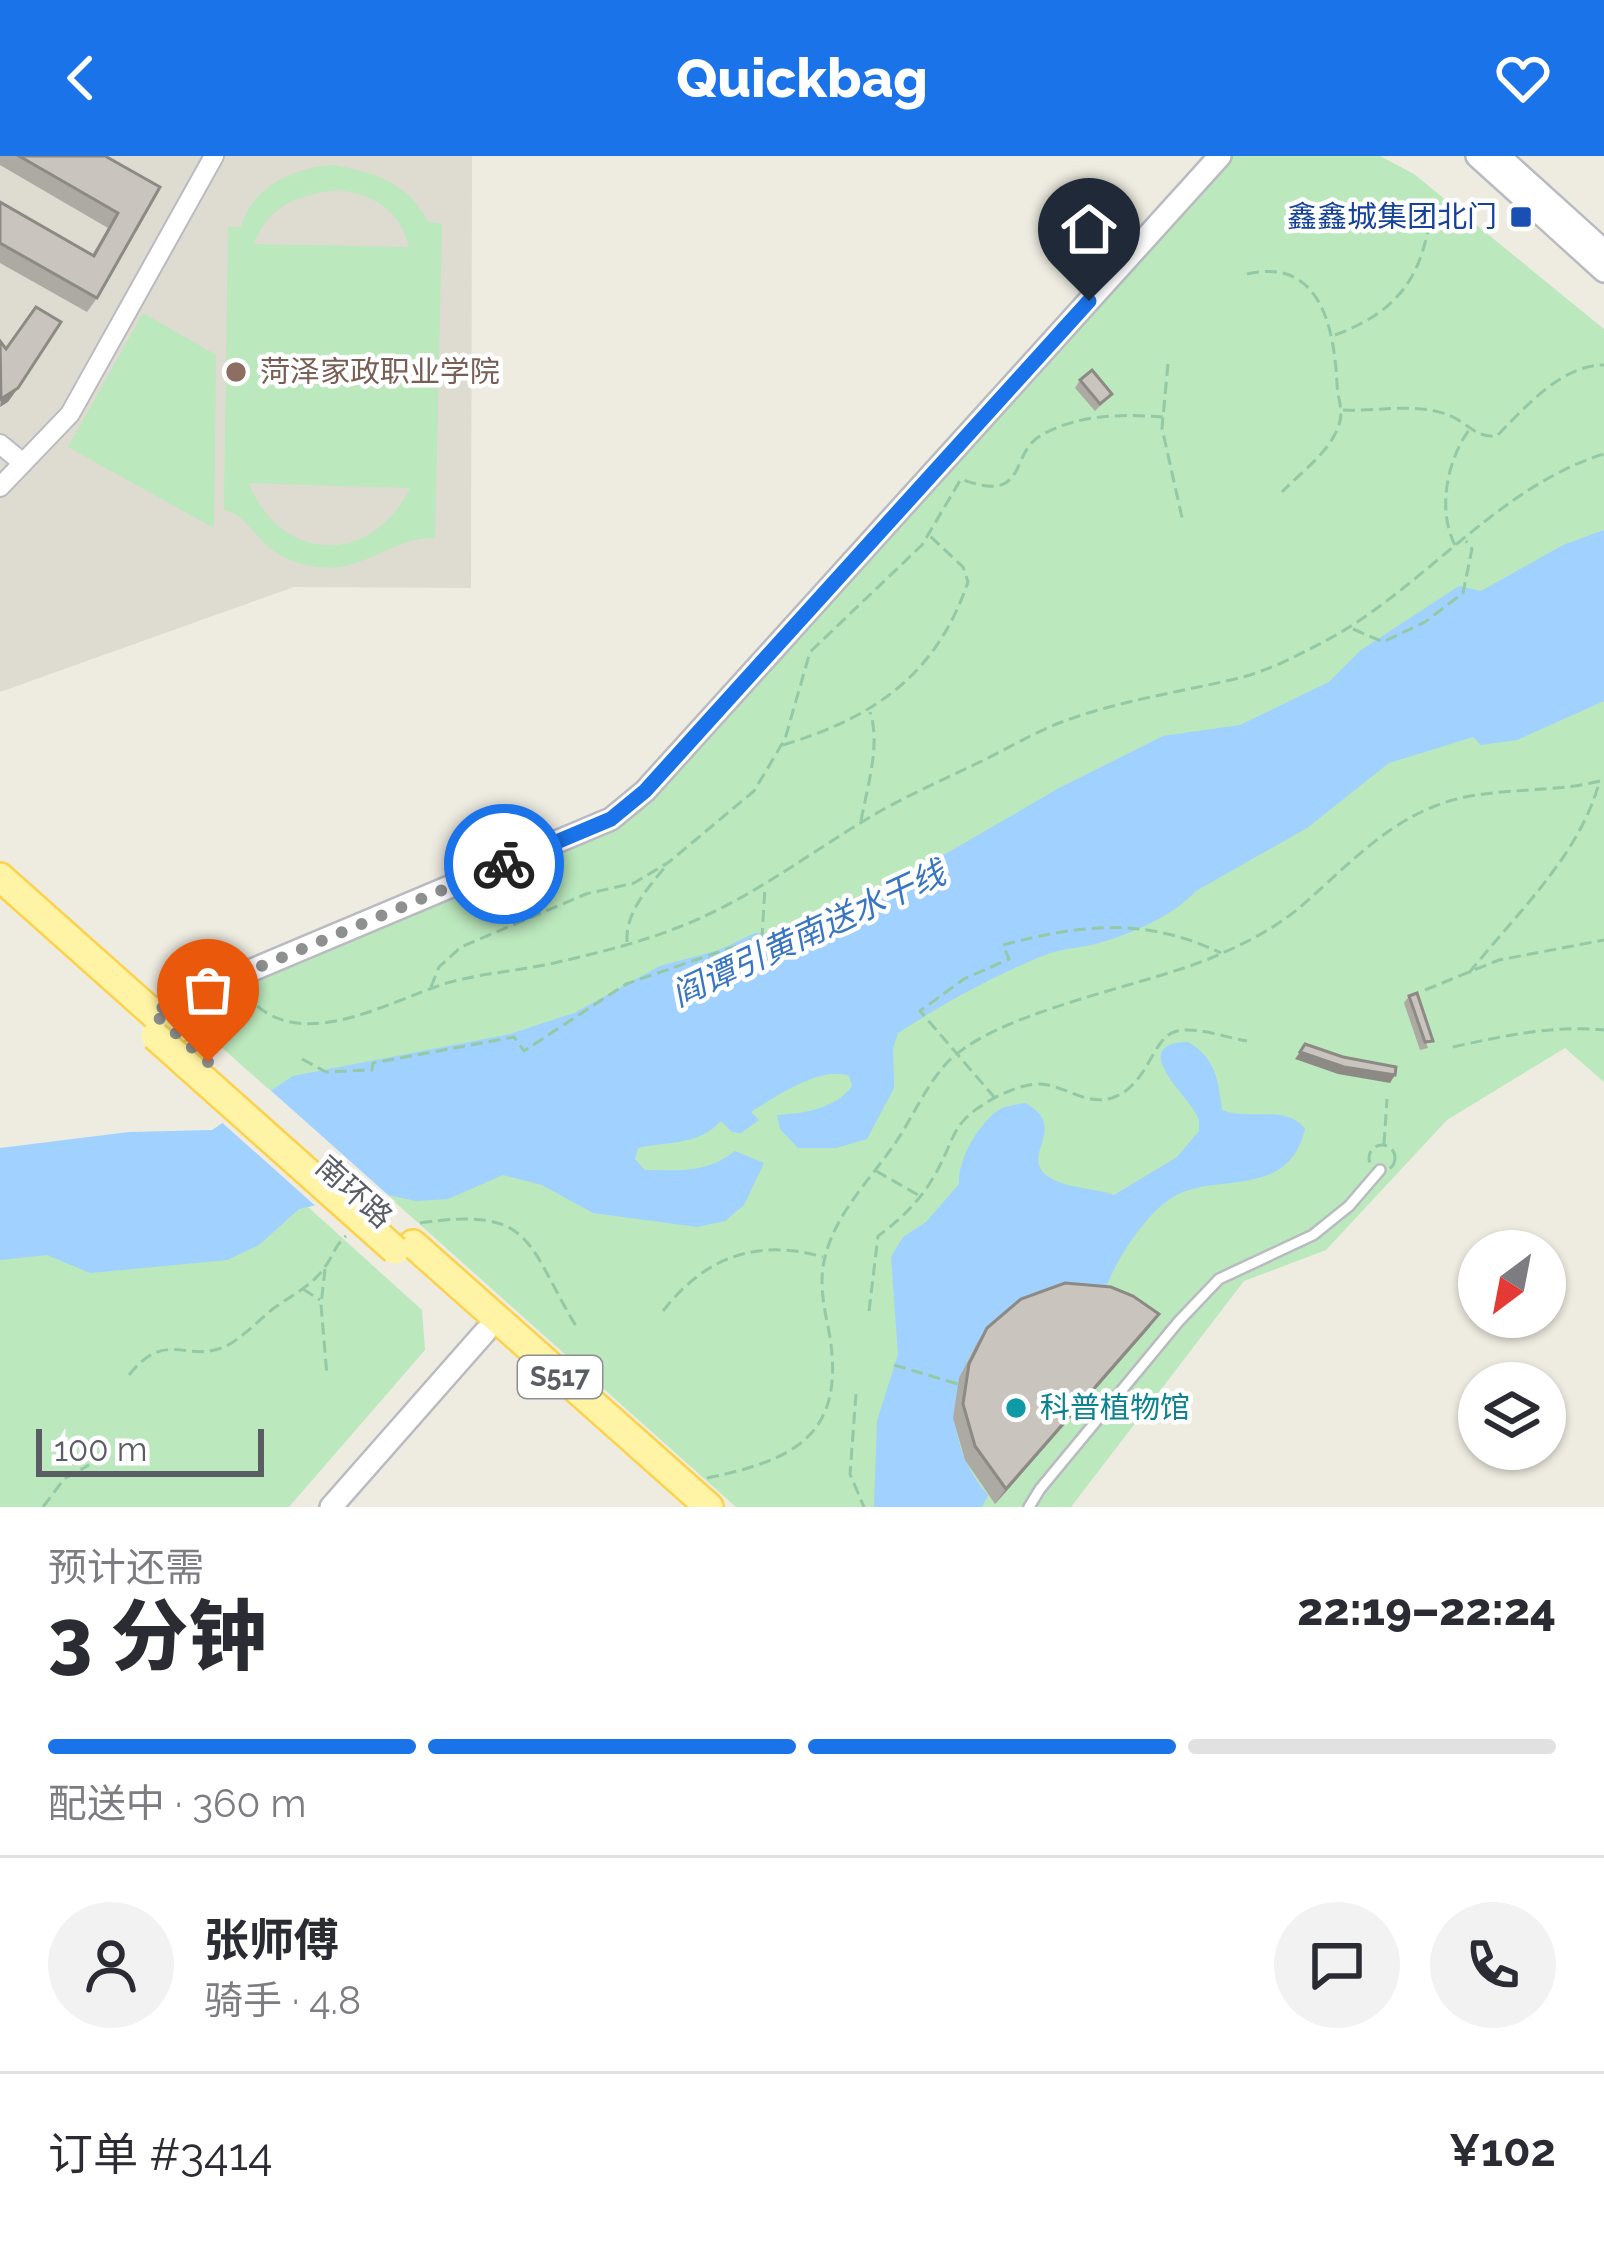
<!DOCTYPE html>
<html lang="zh">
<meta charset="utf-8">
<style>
body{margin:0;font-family:Raleway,"Noto Sans SC",sans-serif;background:#f2f2f3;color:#2b2b33;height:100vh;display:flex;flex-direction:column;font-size:45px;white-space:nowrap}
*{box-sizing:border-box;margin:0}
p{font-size:39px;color:#7c7c81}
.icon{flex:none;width:66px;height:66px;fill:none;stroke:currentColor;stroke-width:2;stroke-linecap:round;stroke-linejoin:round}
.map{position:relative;height:1351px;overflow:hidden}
.panel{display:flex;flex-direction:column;background:#fff;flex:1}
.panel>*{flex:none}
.needle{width:78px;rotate:212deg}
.tools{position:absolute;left:1458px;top:1074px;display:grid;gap:24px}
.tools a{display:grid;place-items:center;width:108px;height:108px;border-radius:50%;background:#fff;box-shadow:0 3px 9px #0004;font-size:60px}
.scale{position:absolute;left:36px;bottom:30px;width:228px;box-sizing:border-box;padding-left:12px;border:6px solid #5a5d63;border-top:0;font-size:33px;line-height:42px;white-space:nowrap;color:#5a5d63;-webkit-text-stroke:9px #fff;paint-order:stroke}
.pin{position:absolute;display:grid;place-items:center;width:102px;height:102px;color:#fff;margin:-123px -51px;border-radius:50% 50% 50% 0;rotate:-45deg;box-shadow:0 0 12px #0007}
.pin .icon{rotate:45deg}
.courier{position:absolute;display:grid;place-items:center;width:120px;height:120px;margin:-60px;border:9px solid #1a73e8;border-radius:50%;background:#fff;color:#222;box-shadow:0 3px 15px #0007}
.summary em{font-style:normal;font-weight:800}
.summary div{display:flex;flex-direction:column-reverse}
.summary{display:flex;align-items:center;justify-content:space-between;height:204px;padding:0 48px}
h1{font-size:78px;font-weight:800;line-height:90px}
.bar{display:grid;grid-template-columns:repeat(4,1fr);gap:18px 12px;align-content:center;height:144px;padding:0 48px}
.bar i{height:15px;border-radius:9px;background:#e1e1e2}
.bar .current{background:#1a73e8}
.bar p{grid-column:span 4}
.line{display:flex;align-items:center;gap:30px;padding:0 48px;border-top:3px solid #e1e1e2}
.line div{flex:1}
.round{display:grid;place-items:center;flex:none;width:126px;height:126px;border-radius:63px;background:#f2f2f3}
header{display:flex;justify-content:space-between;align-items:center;height:156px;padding:0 48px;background:#1a73e8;color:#fff;font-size:54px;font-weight:800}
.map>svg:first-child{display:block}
</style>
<header><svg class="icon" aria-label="back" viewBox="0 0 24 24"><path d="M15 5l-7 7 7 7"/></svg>Quickbag<svg class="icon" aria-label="heart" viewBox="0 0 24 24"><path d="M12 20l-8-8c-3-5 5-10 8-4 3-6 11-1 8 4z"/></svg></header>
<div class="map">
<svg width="1604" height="1351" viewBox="0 0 1604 1351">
<rect width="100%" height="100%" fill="#eeece1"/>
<path fill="#dedbd0" d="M0 0H472L471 432 294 431 0 536Z"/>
<g fill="#bbe8bd" fill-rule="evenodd">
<path d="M1220 0H1380L1414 18 1604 173V926L1565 892 1447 964 1326 1094 1244 1125 1071 1351H736L172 847 611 663Z"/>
<path d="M333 9C374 16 409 27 428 66L442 68 435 382C393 380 364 417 318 411 302 409 287 404 274 395 256 383 244 357 224 354L228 71H241C251 31 295 11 333 9ZM338 34C375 39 400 54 409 91L254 88C268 49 300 38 338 34ZM249 328 250 327 410 332C372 410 282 408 249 328Z"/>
<path d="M143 157 216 199 214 372 68 291Z"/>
<path d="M0 1034 308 1051 422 1154 425 1194 289 1351H0Z"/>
</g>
<g fill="#a0d1ff">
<path d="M1604 374V545L1517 584 1481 589 1473 581 1389 607 1307 672 1196 735C1173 760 1131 778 1099 787 1081 792 1062 792 1045 799 993 820 944 847 898 877L893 893 894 932 867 983 836 992H798L780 973 777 959C803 958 837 952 852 930L849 920C821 909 775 941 751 956L759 964 741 977 732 976 721 965C698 990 668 985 638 992L635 1003 645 1014C680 1014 705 1018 735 995L764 1007 744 1049 725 1065 697 1071 593 1057 542 1029 503 1019 448 1043 416 1045 375 1036 299 1053 259 1089 227 1104 90 1117 47 1099 0 1104V992L129 976 212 974 293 920 510 878 574 857 660 810 719 794 755 777 783 778 921 712 1061 631 1163 580 1240 569 1329 526 1361 494 1459 430 1481 435 1563 389Z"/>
<path d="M1188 886C1216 902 1218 924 1222 954 1249 965 1287 948 1305 973 1289 1039 1229 1019 1183 1036 1148 1049 1110 1112 1101 1146L977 1187C945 1238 948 1292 988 1339L982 1351H874L877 1265 898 1198 891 1101 903 1081 926 1066 959 1028C958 1004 976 972 996 956 1003 950 1015 949 1025 947 1074 973 1010 1004 1056 1025 1073 1033 1095 1032 1114 1039L1177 1001 1199 975C1199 965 1200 965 1195 956 1186 939 1127 887 1188 886Z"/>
</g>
<path fill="#eeece1" d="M268 932 396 1046 375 1042 320 1054 218 963Z"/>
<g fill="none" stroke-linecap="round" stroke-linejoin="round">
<g stroke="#b9bbc1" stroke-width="14">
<path id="service" d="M1029 1351 1040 1333 1179 1165 1219 1123 1313 1079 1349 1050 1380 1014"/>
</g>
<g stroke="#b9bbc1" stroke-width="22">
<g id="minor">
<path d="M0 288 23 307"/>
<path d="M0 331 70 258 214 0"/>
</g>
</g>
<g stroke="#b9bbc1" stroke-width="26">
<g id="tertiary">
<path d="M1477 0 1604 115"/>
<path d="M1499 0 1604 95"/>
<path d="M152 856 611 663 645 635 1220 0"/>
<path d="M331 1351 485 1176"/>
</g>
</g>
<g stroke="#fcd24c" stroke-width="32">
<g id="primary">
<path d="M0 721 174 876"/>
<path d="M413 1088 709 1351"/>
</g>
</g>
<g stroke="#94c9a5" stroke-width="3" stroke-dasharray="12 6" stroke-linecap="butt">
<path d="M1247 118C1320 101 1334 171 1337 227 1337 240 1343 252 1340 265 1333 294 1302 315 1282 336"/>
<path d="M1335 179C1404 153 1424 116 1432 48"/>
<path d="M1168 208 1162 272 1183 366"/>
<path d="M1343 254C1380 256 1418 245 1453 261 1469 269 1477 282 1497 280 1524 252 1563 208 1604 209"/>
<path d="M1455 389C1437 355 1447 304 1469 274"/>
<path d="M1353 473 1383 486 1425 466 1463 437 1472 393 1466 385"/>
<path d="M783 589C875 561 936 519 968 426L963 411 929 379"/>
<path d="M861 665C867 631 881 589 870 556"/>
<path d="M627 786C625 757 648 732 665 711"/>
<path d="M1469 817C1516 758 1579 700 1599 627"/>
<path d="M431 831 439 811 461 791 586 738 634 727 669 706 754 635 785 583 810 496 922 389 961 323C1029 349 1009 298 1040 280 1077 258 1122 258 1163 261"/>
<path d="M1425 834 1499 804 1604 784"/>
<path d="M245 837C295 903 388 845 447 827 482 817 518 815 554 807 598 797 643 786 684 769 747 744 800 704 857 669 898 643 943 624 986 603 1010 591 1034 577 1059 567 1117 545 1175 537 1235 523 1266 516 1299 499 1327 484 1424 432 1497 331 1604 298"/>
<path d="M1453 891C1502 880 1554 869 1604 874"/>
<path d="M302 903 326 916 372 914 373 907 514 881 524 895 626 828 762 781 765 732"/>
<path d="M995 942 920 855 964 823 1009 803 1003 789C1081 768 1146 761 1221 797"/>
<path d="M1384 988 1387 943"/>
<circle cx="1382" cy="1002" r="13"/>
<path d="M876 1015 920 1040"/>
<path d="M420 1067C534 1050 526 1087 576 1170"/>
<path d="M325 1113 321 1149 327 1220"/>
<path d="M303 1133 320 1144"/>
<path d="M663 1155C705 1101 757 1082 823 1101"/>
<path d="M869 1155 878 1080C907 1059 928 1036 943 1003 950 989 954 974 965 963 980 947 1018 927 1040 928 1064 929 1086 950 1112 942 1148 930 1152 883 1174 876 1194 869 1227 882 1247 885"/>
<path d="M894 1209 958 1228"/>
<path d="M129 1219C168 1170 188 1211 230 1188 246 1178 259 1164 274 1152 292 1139 312 1130 325 1111 333 1100 335 1089 346 1080"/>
<path d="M856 1238 850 1318 864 1351"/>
<path d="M707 1322C794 1304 845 1280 830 1181 825 1155 818 1128 825 1101 836 1056 871 1023 896 986 912 962 925 932 944 910 991 856 1142 831 1211 802 1242 789 1272 774 1298 753 1341 716 1381 671 1435 650 1487 629 1549 639 1604 624"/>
<path d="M43 1351 64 1323 89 1309"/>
</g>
<use href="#service" stroke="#fff" stroke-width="9"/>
<use href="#minor" stroke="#fff" stroke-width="18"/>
<use href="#tertiary" stroke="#fff" stroke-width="21"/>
<use href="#primary" stroke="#fff4a5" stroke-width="27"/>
<g stroke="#fcd24c" stroke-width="32" stroke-linecap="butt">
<path id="primary-bridge" d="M155 880 395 1094"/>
</g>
<use href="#primary-bridge" stroke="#fff4a5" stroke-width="27"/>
</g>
<g fill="#ada9a3">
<path d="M0 0H105L160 31 97 142 87 156 0 107V46L92 99 108 72 0 9Z"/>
<path d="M1080 224 1112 238 1095 255 1075 232Z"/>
<path d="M1409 840 1428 892 1420 894 1404 847Z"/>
<path d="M1159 1158 1149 1172 995 1348 965 1304 953 1262 959 1222 977 1187 987 1172Z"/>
</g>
<g fill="#8d8a85">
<path d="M18 232 8 246 0 251 1 243Z"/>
<path d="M1300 896 1395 919 1390 927 1338 918 1295 903Z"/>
<path d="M1159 1158 1149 1172 995 1348 1006 1333Z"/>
</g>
<g fill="#c9c5be" stroke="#8d8a85" stroke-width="3">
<path d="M19 0H105L160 31 97 142 0 87V46L94 100 118 57Z"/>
<path d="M36 151 61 166 18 232 1 243 0 185 6 193Z"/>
<path d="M1092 214 1112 238 1100 248 1080 224Z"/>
<path d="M1417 837 1433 885 1425 886 1409 840Z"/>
<path d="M1305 888 1343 901 1396 911 1395 919 1344 911 1300 896Z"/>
<path d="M1065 1127 1111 1131 1133 1140 1159 1158 1006 1333 975 1290 963 1248 969 1208 987 1172 1021 1143Z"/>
</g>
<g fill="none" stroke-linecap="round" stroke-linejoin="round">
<path stroke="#8e8f8f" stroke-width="12" stroke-dasharray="0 21.6" d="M208 906 152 856 504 708"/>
<path stroke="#1a73e8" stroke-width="15" d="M504 708 611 663 645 635 1089 145"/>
</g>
<rect fill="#1a4fb4" stroke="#fff" stroke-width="4.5" x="1509" y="49" width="24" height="24" rx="6"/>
<circle fill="#8d6e63" stroke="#fff" stroke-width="4.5" cx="236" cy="216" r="12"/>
<circle fill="#0f9aa8" stroke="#fff" stroke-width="4.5" cx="1016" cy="1252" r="12"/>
<g text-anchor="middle" stroke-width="9" stroke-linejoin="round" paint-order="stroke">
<rect fill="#fff" stroke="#8c8e92" stroke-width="3" x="518" y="1200" width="84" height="42" rx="9"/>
<g font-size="27" font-weight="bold" fill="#5a5d63">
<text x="560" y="1230">S517</text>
</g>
<g font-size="30" fill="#164399" stroke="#fff" text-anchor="end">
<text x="1497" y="71">鑫鑫城集团北门</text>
</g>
<g font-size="30" fill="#785e54" stroke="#fff" text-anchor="start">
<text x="260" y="226">菏泽家政职业学院</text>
</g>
<g font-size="30" fill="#5a5d63" stroke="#fff">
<text transform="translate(354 1036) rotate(42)" y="10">南环路</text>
</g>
<g font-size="30" fill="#0d838f" stroke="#fff" text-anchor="start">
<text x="1040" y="1262">科普植物馆</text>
</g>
<g font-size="33" font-style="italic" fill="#3875c2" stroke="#fff">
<text transform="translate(808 777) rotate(-25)" y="12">阎谭引黄南送水干线</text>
</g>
</g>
</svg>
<div class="tools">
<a><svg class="needle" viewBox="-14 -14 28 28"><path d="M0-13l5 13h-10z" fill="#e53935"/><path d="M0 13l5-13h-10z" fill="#7c7c81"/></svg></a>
<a><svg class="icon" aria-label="layers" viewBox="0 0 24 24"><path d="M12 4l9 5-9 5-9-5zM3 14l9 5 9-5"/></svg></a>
</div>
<div class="scale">100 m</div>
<div class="pin" style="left:208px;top:906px;background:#ea580c"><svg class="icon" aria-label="bag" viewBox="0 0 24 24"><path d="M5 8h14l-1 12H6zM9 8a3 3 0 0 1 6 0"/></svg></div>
<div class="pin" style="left:1089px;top:145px;background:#1f2937"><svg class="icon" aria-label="home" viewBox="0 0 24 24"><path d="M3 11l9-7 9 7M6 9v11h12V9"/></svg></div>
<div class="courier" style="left:504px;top:708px"><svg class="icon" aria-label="bike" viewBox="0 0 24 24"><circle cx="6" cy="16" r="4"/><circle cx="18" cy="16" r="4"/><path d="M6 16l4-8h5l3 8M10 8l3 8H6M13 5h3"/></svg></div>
</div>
<section class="panel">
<div class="summary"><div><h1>3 分钟</h1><p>预计还需</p></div><em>22:19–22:24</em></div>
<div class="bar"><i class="current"></i><i class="current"></i><i class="current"></i><i></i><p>配送中 · 360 m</p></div>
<div class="line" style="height:216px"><a class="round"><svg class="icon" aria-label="person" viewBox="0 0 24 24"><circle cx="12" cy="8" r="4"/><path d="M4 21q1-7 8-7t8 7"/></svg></a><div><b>张师傅</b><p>骑手 · 4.8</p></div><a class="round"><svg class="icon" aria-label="chat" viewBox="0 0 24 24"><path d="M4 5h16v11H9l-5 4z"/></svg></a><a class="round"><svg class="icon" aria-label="phone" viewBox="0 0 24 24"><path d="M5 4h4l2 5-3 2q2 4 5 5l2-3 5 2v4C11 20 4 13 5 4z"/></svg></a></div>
<div class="line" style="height:156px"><div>订单 #3414</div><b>¥102</b></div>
</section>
